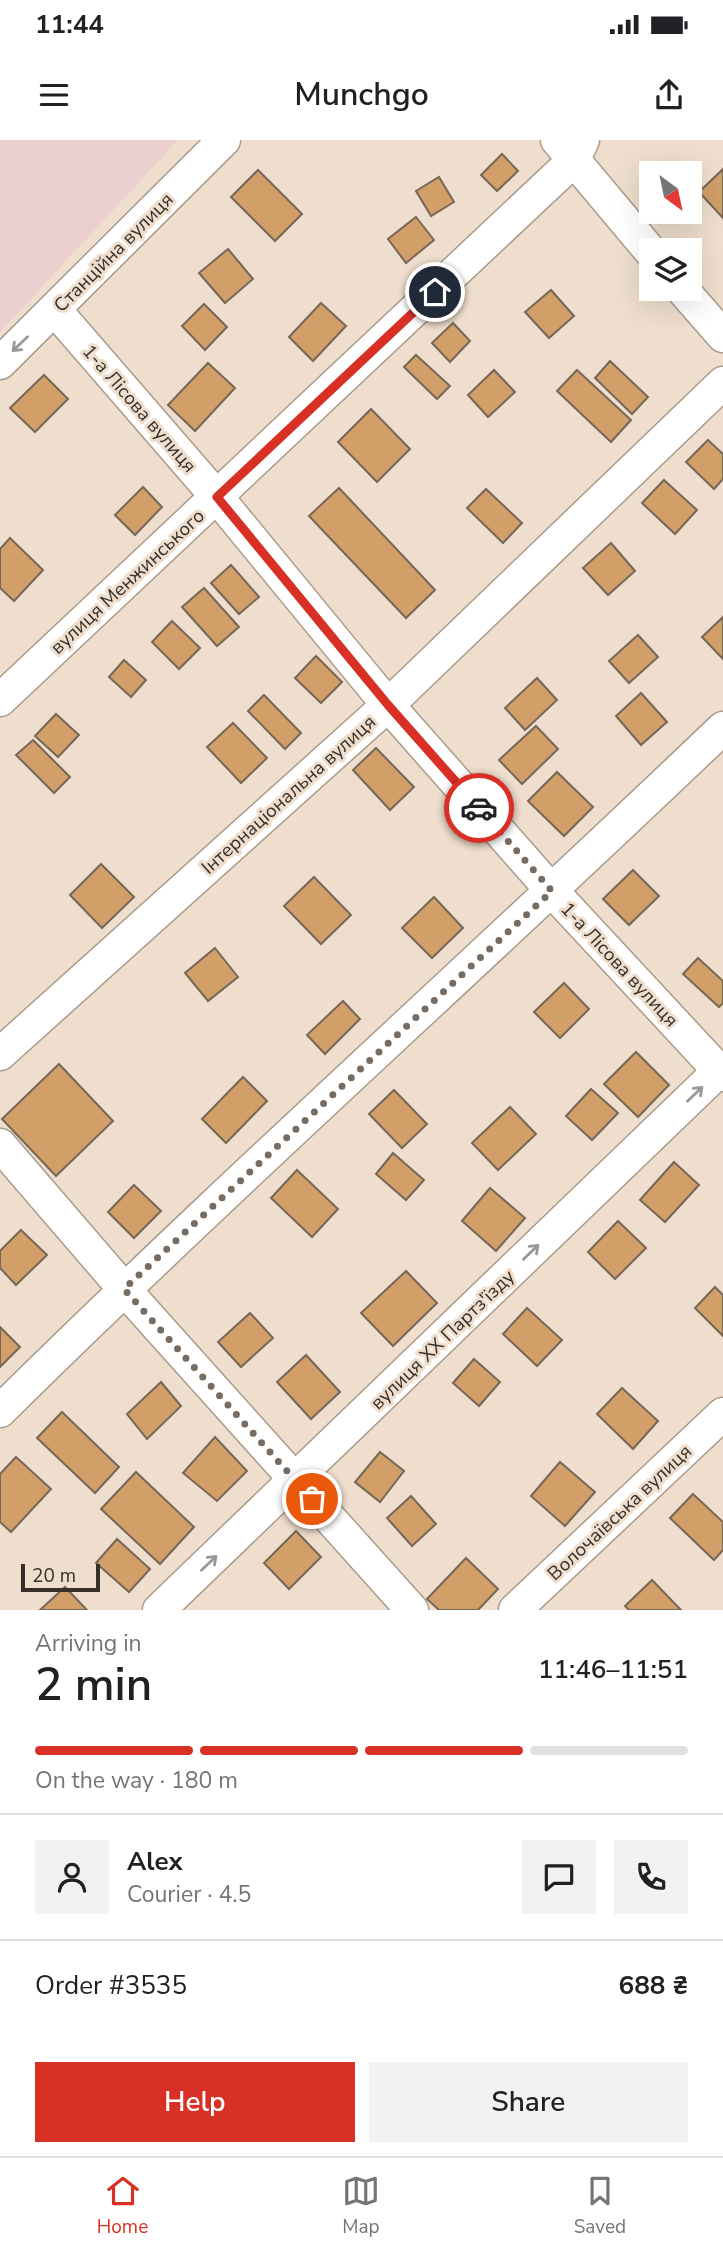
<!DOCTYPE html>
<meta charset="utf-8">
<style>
body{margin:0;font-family:"Nunito Sans",sans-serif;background:#f2f2f2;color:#202124;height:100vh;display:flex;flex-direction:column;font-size:26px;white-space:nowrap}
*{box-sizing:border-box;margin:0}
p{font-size:23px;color:#757577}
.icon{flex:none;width:38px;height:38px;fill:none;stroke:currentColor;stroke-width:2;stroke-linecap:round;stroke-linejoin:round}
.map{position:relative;height:1470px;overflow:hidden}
.details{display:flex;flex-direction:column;background:#fff;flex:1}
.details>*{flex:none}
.needle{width:46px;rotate:147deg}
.controls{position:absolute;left:639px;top:21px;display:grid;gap:14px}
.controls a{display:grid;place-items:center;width:63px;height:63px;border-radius:0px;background:#fff;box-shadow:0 7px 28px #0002;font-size:35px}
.scale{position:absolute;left:21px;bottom:18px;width:79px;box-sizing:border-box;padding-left:7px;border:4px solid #362f29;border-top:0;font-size:19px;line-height:24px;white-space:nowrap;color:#362f29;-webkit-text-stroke:5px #efdecd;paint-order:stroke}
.pin{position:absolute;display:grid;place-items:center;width:60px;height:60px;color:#fff;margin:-30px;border:4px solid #fff;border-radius:50%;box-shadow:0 2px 7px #0007}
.courier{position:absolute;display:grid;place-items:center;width:70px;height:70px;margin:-35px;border:5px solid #d93025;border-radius:50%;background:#fff;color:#222;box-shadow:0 2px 9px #0007}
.head em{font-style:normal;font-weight:600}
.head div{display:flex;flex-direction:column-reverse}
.head{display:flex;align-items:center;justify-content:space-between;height:119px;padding:0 35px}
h1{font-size:46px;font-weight:600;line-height:52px}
.bar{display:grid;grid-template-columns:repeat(4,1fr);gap:10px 7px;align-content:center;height:84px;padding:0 35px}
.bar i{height:9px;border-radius:5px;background:#e0e0e0}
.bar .selected{background:#d93025}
.bar p{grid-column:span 4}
.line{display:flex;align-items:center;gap:18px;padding:0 35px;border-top:2px solid #e0e0e0}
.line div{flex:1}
.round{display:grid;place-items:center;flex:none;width:74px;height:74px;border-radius:0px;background:#f2f2f2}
.action{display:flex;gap:14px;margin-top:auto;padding:14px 35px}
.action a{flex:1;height:80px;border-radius:0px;background:#d93025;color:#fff;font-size:28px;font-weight:600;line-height:80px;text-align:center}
.action a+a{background:#f2f2f2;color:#202124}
.status{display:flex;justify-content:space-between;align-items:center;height:49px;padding:0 35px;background:#fff;direction:ltr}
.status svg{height:19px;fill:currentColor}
header{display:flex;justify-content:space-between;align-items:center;height:91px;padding:0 35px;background:#fff;font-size:32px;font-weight:600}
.tab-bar{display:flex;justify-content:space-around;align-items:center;height:98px;border-top:2px solid #e0e0e0;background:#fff;font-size:19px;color:#757577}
.tab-bar a{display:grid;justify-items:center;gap:4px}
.tab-bar .selected{color:#d93025}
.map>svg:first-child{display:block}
</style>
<div class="status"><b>11:44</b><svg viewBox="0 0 49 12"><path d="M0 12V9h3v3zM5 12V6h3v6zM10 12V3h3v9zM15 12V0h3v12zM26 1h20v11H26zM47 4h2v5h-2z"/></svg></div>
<header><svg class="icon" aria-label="menu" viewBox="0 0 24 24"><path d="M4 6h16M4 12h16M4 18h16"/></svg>Munchgo<svg class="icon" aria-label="share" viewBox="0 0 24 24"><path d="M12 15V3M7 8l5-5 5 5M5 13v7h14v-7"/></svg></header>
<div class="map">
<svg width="723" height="1470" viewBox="0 0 723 1470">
<rect width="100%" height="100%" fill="#efdecd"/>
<path fill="#ebd0cf" d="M0 0H178L0 192Z"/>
<g fill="#d29f69" stroke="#766758" stroke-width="2">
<path d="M502 14 518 31 497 51 481 35Z"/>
<path d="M723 29V78L699 52Z"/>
<path d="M258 30 302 74 275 101 231 57Z"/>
<path d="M439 37 454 62 431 76 416 51Z"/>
<path d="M416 77 434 100 406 123 388 99Z"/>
<path d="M228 109 253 139 225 163 199 133Z"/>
<path d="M551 150 574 176 549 198 525 172Z"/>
<path d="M321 163 346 186 313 221 289 197Z"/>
<path d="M204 164 227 187 205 210 182 186Z"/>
<path d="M453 183 470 201 450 222 432 203Z"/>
<path d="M416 215 450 246 437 259 404 227Z"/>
<path d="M610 221 648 257 632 274 595 238Z"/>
<path d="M208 223 235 248 195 291 168 265Z"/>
<path d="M494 230 515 252 488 277 468 255Z"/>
<path d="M577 230 631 280 611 302 557 251Z"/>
<path d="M44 235 68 259 35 292 10 268Z"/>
<path d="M371 269 410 309 377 342 338 302Z"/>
<path d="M708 300 723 314V339L714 349 686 322Z"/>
<path d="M664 340 697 370 675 394 642 363Z"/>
<path d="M143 347 162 367 135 395 115 375Z"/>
<path d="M339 348 435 450 406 478 309 376Z"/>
<path d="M486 349 522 383 503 403 467 368Z"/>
<path d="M10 398 43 430 14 461 0 448V409Z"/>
<path d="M611 403 635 431 608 455 583 428Z"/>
<path d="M231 425 259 457 239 474 211 443Z"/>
<path d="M204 448 239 487 217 506 182 467Z"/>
<path d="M723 477V519L702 497Z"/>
<path d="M172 481 200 508 179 529 152 502Z"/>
<path d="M638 495 658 517 629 543 609 521Z"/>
<path d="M316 516 342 542 321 563 295 538Z"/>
<path d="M124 520 146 540 131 557 109 537Z"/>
<path d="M537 538 557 560 525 590 505 568Z"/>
<path d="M641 553 667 582 641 605 616 576Z"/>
<path d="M264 555 301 593 285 609 248 571Z"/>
<path d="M56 574 79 595 58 617 35 596Z"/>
<path d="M233 583 267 618 241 643 207 607Z"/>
<path d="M536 586 558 609 522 644 499 620Z"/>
<path d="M33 600 70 637 54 653 16 615Z"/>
<path d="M376 608 414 647 390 670 353 630Z"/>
<path d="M557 632 593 667 564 696 528 661Z"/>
<path d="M101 724 134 757 102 788 70 755Z"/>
<path d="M633 730 659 756 629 785 603 759Z"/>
<path d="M314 737 351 775 321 804 284 766Z"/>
<path d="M434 757 463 788 432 818 402 788Z"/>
<path d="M215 808 238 837 208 861 185 833Z"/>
<path d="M698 818 723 841V863L719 867 683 834Z"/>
<path d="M564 843 589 869 560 898 534 872Z"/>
<path d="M343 861 360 879 325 914 307 895Z"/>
<path d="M636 912 669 945 638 977 604 944Z"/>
<path d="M59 924 113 981 56 1036 2 979Z"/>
<path d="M243 937 267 961 226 1003 202 979Z"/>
<path d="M591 949 618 973 592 1000 566 976Z"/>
<path d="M394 950 427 984 402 1008 369 974Z"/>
<path d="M510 967 536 994 498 1030 472 1003Z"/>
<path d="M393 1013 424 1040 406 1060 376 1034Z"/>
<path d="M674 1022 699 1045 665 1082 640 1060Z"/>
<path d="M297 1030 338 1069 312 1097 271 1058Z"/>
<path d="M134 1045 161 1071 134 1098 108 1072Z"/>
<path d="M490 1048 525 1078 496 1111 462 1081Z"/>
<path d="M618 1081 646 1108 615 1139 588 1112Z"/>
<path d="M21 1090 47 1115 16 1145 0 1128V1111Z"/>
<path d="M406 1131 437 1163 393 1206 361 1173Z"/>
<path d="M715 1147 723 1155V1196L695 1168Z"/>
<path d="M527 1168 562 1200 537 1226 503 1194Z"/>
<path d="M250 1173 273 1198 241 1227 218 1202Z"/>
<path d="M0 1187 20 1207 0 1227Z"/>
<path d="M306 1215 340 1252 311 1279 277 1242Z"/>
<path d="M474 1219 500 1242 479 1266 453 1243Z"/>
<path d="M161 1242 181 1266 147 1299 127 1274Z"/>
<path d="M622 1248 658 1281 633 1309 597 1274Z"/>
<path d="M62 1272 119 1327 95 1353 37 1298Z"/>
<path d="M215 1297 247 1331 217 1361 183 1333Z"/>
<path d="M380 1312 404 1331 380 1362 355 1342Z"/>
<path d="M16 1317 51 1349 11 1392 0 1382V1334Z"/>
<path d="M560 1322 595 1352 565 1386 531 1356Z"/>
<path d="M136 1332 194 1387 160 1424 101 1369Z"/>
<path d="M693 1354 723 1382V1410L714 1420 670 1378Z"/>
<path d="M411 1356 436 1384 412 1406 387 1378Z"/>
<path d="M296 1391 321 1417 289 1449 264 1423Z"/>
<path d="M117 1399 150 1429 129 1452 96 1423Z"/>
<path d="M466 1418 498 1449 478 1470H439L427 1459Z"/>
<path d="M652 1440 681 1470H629L625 1466Z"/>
<path d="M65 1447 87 1470H40Z"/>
</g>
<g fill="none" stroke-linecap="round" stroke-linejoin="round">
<g stroke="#aa9a8a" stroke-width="35">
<g id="minor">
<path d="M557 0 651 112"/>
<path d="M682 149 723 196"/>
<path d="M55 170 217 357 388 565 552 751 723 935"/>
<path d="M0 223 224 0"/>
<path d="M0 560 573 21 583 0"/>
<path d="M0 914 388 565 723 243"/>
<path d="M0 1005 124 1149 412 1470"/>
<path d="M0 1271C236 1038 484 817 723 588"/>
<path d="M159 1470 723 927"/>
<path d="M515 1470 723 1274"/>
</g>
</g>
<use href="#minor" stroke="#fff" stroke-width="32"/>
</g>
<defs><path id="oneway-shaft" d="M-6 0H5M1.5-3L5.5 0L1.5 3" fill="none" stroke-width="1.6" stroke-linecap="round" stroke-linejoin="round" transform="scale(1.75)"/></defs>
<g stroke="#9a9794">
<use href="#oneway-shaft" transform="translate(20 204) rotate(136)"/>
<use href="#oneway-shaft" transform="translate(695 954) rotate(-44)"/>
<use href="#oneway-shaft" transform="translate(531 1112) rotate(-44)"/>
<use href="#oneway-shaft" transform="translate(209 1423) rotate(-44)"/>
</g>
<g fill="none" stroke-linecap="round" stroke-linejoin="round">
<path stroke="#776c62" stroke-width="7" stroke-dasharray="0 12.6" d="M312 1359 124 1149 552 751 479 668"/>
<path stroke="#d93025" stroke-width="9" d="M435 152 217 357 388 565 479 668"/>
</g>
<g text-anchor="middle" stroke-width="6" stroke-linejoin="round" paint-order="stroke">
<g font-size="19" fill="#362f29" stroke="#efdecd">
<text transform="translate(113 112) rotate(-45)" y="7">Станційна вулиця</text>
<text transform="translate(140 268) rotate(49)" y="7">1-а Лісова вулиця</text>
<text transform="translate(127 441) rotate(-43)" y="7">вулиця Менжинського</text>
<text transform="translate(288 654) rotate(-42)" y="7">Інтернаціональна вулиця</text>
<text transform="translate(620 824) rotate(47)" y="7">1-а Лісова вулиця</text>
<text transform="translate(442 1199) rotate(-44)" y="7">вулиця XX Партз'їзду</text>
<text transform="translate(619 1372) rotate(-43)" y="7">Волочаївська вулиця</text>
</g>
</g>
</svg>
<div class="controls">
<a><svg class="needle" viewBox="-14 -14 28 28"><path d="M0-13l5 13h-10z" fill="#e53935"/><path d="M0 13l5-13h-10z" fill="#757577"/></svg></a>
<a><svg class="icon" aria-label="layers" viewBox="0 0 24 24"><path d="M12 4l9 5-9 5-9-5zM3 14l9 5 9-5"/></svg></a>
</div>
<div class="scale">20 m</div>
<div class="pin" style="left:312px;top:1359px;background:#ea580c"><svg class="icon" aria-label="bag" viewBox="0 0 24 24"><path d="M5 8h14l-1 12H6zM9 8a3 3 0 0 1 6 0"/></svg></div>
<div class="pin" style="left:435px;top:152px;background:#1f2937"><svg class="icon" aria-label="home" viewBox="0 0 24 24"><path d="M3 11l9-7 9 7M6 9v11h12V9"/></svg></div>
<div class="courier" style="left:479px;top:668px"><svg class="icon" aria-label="car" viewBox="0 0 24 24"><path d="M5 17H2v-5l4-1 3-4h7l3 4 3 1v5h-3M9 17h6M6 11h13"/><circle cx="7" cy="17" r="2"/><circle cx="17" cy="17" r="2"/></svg></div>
</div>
<section class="details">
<div class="head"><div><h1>2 min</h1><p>Arriving in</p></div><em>11:46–11:51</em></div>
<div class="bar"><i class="selected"></i><i class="selected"></i><i class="selected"></i><i></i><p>On the way · 180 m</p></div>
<div class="line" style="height:126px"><a class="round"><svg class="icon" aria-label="person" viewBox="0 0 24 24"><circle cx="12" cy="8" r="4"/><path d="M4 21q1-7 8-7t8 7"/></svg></a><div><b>Alex</b><p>Courier · 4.5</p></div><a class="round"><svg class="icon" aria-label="chat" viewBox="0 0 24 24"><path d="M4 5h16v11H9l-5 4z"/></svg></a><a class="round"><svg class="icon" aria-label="phone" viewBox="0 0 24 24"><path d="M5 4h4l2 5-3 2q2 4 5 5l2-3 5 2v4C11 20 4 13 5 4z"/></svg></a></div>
<div class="line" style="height:91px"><div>Order #3535</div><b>688 ₴</b></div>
<div class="action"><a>Help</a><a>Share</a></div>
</section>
<nav class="tab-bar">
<a class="selected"><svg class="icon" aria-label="home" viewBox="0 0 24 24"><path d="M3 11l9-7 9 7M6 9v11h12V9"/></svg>Home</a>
<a><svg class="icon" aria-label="map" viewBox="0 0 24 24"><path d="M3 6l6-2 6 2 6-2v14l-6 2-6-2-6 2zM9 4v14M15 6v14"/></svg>Map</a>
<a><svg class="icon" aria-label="saved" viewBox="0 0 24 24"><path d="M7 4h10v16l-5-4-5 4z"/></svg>Saved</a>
</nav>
